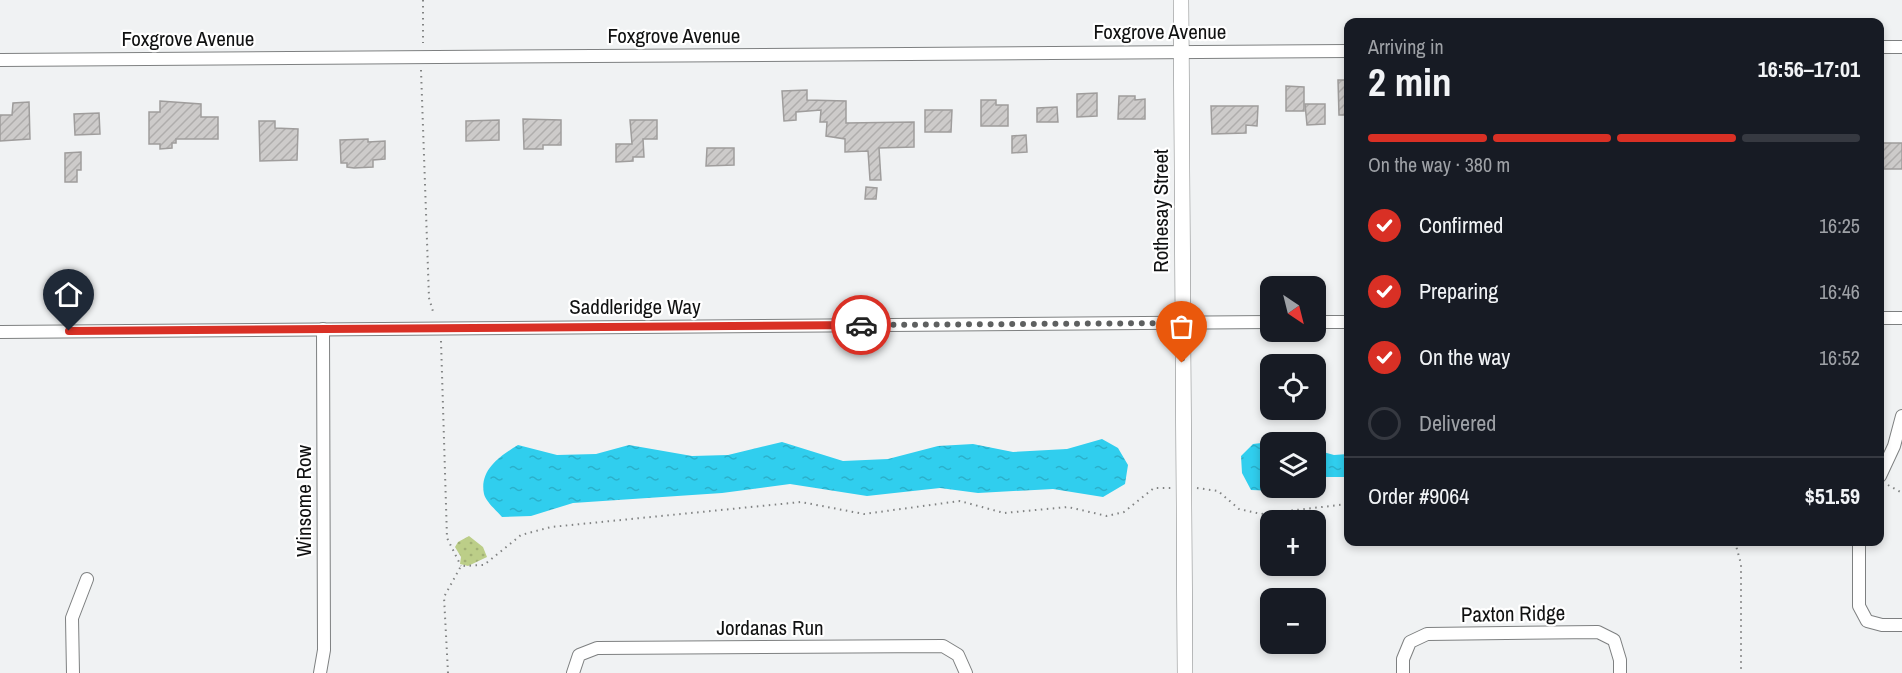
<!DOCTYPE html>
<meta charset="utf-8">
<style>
body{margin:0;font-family:"Archivo Narrow",sans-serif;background:#242831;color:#f1f3f6;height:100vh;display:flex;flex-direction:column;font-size:22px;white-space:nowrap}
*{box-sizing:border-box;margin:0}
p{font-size:20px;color:#9ea1a6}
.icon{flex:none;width:33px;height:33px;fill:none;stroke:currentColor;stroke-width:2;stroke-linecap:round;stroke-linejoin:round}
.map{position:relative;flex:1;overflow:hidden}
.panel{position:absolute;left:1344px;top:18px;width:540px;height:528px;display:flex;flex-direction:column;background:#171b24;border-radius:12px;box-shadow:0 3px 9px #0003}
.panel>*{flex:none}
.needle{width:39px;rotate:145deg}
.buttons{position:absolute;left:1260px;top:276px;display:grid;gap:12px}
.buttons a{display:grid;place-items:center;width:66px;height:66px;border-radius:12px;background:#171b24;box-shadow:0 3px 9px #0003;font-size:30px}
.pin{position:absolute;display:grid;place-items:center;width:51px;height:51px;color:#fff;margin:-62px -26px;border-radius:50% 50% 50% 0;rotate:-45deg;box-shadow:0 0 6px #0007}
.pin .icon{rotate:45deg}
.courier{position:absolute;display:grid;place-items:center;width:60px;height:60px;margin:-30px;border:4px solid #d93025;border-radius:50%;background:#fff;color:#222;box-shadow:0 2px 8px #0007}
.head em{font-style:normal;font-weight:700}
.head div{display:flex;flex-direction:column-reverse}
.head{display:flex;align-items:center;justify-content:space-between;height:102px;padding:0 24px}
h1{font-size:39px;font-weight:700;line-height:45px}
.bar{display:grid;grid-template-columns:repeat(4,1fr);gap:9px 6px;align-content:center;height:72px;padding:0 24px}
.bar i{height:8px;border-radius:4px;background:#363941}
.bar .selected{background:#d93025}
.bar p{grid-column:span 4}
.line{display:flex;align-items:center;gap:15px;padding:0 24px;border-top:2px solid #363941}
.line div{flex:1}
ol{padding:0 24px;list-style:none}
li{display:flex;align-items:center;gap:18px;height:66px}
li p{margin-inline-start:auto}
li .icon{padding:6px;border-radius:50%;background:#d93025;color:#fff;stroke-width:4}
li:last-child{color:#9ea1a6}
li i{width:33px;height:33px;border:3px solid #363941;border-radius:50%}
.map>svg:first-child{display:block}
</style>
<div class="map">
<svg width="1902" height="673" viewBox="0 0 1902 673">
<defs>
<pattern id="park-dots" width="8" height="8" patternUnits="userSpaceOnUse" patternTransform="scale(1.5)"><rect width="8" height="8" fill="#bcce88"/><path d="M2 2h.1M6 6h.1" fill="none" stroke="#a1b074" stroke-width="1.8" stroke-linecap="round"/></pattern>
<pattern id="water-ripples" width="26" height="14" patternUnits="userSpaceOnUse" patternTransform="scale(1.5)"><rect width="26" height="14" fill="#30ceee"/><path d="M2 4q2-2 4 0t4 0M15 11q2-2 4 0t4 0" fill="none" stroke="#2ab0cb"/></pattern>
<pattern id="building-hatch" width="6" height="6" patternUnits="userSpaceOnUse" patternTransform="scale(1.5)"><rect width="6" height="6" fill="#cdcbca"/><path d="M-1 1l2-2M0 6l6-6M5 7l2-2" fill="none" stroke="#afadac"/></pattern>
</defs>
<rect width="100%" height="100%" fill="#f0f2f3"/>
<path fill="url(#park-dots)" d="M469 536 483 547 487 557 468 566 460 564 461 557 455 547 458 542Z"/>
<g fill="url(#water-ripples)">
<path d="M1102 439 1118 448 1128 465 1125 484 1103 497 1053 489 978 493 940 488 867 496 790 484 722 493 573 503 531 516 502 517C497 511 486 502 484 494 479 470 500 456 518 445L557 455 596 454 629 445 692 456 728 455 782 442 843 461 888 459 938 446 973 444 1013 452 1067 449Z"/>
<path d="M1279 441 1284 442H1270V488H1290L1280 491 1251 490 1242 473 1241 456 1253 444Z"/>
<path d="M1316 450 1334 455 1348 454V477H1326L1316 480Z"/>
</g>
<g fill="url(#building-hatch)" stroke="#9f9d9c" stroke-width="1.5">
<path d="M1338 80H1348V115H1339Z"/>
<path d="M1286 86 1304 87V111H1286Z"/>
<path d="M807 90V100L846 101V123L914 122V147L879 148 881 180H870L868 151 845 152V139L826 136 827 122H820L821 110 796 112V120L784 121 782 91Z"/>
<path d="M1097 93V116L1077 117V94Z"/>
<path d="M1119 96H1135V100L1145 99V119H1118Z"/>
<path d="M981 100H996V105H1008V126H981Z"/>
<path d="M160 101 201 104V117H218V139H176V143H172V148L160 149V144H149V112H160Z"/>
<path d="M29 102 30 139 0 141V115H12L13 103Z"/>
<path d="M1305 104H1325V124L1307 125Z"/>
<path d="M1211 106H1258L1257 126 1246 125V133L1212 134Z"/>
<path d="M1057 107 1058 122H1037V108Z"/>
<path d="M925 110H952L951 132H925Z"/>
<path d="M99 113 100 134 75 135 74 114Z"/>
<path d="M523 119 561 120V145H543V149H524Z"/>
<path d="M499 120V140L466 141V121Z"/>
<path d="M630 120H657V139H643L644 157H633V161L616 162V144H632Z"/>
<path d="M259 121H275V128L298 129 297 160 260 161Z"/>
<path d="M1026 135 1027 152 1012 153V136Z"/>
<path d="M368 139V142L385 141V159L373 160V167L354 168 347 167V163H341L340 140Z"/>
<rect x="1880" y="143" width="22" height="26"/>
<path d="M707 148H734V165L706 166Z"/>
<path d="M81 152V170H77V182H65V153Z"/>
<path d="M866 187 877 188 876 199H865Z"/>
</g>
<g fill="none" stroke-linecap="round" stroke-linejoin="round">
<g stroke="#7e8081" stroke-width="14">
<g id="minor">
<path d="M1880 47H1902"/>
<path d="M0 60 1348 51"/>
<path d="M1880 318H1902"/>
<path d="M1316 322H1348"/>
<path d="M0 332 1270 322"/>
<path d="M1880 476 1894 446 1902 416"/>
<path d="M1859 542V606L1867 621 1882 625H1902"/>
<path d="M73 673 72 618 87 579"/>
<path d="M320 673 324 650 323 329"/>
<path d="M573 673 579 655 597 648 943 646 958 655 966 673"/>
<path d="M1403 673V659L1410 642 1427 634 1598 632 1614 640 1620 660V673"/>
</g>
</g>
<g stroke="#7e8081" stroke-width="16">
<path id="tertiary" d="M1181 0 1185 673"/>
</g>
<g stroke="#818383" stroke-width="2" stroke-dasharray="1.5 4.5" stroke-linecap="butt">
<path d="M423 0V43"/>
<path d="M421 70 429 298 434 315"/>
<path d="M441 341 447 538 461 566"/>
<path d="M1888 485 1902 493"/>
<path d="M1197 488 1218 491 1239 509 1261 514 1348 504"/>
<path d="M1735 542 1741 564V673"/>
<path d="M448 673 444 597 461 566 484 565 521 535 551 527 801 502 864 514 960 501 1004 513 1068 507 1107 516 1124 512 1154 488H1171"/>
</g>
<use href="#minor" stroke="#fff" stroke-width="12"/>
<use href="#tertiary" stroke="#fff" stroke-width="15"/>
</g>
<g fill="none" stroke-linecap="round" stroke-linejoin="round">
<path stroke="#5e6060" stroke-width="6" stroke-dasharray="0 10.8" d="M861 325 1182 323V363"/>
<path stroke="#d93025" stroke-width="8" d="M69 331 861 325"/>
</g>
<g text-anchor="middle" stroke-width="4.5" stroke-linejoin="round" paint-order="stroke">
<g font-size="21" fill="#101111" stroke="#fff">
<text x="1160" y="39">Foxgrove Avenue</text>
<text x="674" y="43">Foxgrove Avenue</text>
<text x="188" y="46">Foxgrove Avenue</text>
<text transform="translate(1161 211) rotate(-90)" y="7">Rothesay Street</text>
<text x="635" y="314">Saddleridge Way</text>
<text transform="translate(304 501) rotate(-90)" y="7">Winsome Row</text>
<text transform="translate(1513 614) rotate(-1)" y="7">Paxton Ridge</text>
<text x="770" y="635">Jordanas Run</text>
</g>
</g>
</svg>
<div class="buttons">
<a><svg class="needle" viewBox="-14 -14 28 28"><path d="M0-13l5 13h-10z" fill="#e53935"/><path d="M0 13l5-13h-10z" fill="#9ea1a6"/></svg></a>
<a><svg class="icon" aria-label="locate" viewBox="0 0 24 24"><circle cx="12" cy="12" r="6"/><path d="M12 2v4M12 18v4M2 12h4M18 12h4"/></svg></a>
<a><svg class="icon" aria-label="layers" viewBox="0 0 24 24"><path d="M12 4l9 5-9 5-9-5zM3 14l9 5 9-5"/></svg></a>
<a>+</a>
<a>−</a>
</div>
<div class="pin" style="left:1182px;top:363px;background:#ea580c"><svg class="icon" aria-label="bag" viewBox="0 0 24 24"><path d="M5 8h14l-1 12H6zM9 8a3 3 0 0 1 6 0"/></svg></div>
<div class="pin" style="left:69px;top:331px;background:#1f2937"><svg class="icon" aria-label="home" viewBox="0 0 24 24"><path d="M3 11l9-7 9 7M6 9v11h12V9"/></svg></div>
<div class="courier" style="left:861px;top:325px"><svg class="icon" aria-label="car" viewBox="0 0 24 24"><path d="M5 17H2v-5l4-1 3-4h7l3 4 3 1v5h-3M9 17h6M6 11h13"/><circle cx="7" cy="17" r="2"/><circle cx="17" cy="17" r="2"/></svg></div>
<section class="panel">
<div class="head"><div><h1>2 min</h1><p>Arriving in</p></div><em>16:56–17:01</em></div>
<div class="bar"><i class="selected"></i><i class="selected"></i><i class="selected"></i><i></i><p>On the way · 380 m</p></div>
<ol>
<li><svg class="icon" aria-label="check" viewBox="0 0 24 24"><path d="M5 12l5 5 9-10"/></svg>Confirmed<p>16:25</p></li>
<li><svg class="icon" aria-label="check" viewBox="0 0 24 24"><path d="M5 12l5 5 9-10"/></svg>Preparing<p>16:46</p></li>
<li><svg class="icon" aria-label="check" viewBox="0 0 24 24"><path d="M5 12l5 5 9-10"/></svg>On the way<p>16:52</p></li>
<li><i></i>Delivered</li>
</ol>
<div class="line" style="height:78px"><div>Order #9064</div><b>$51.59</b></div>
</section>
</div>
